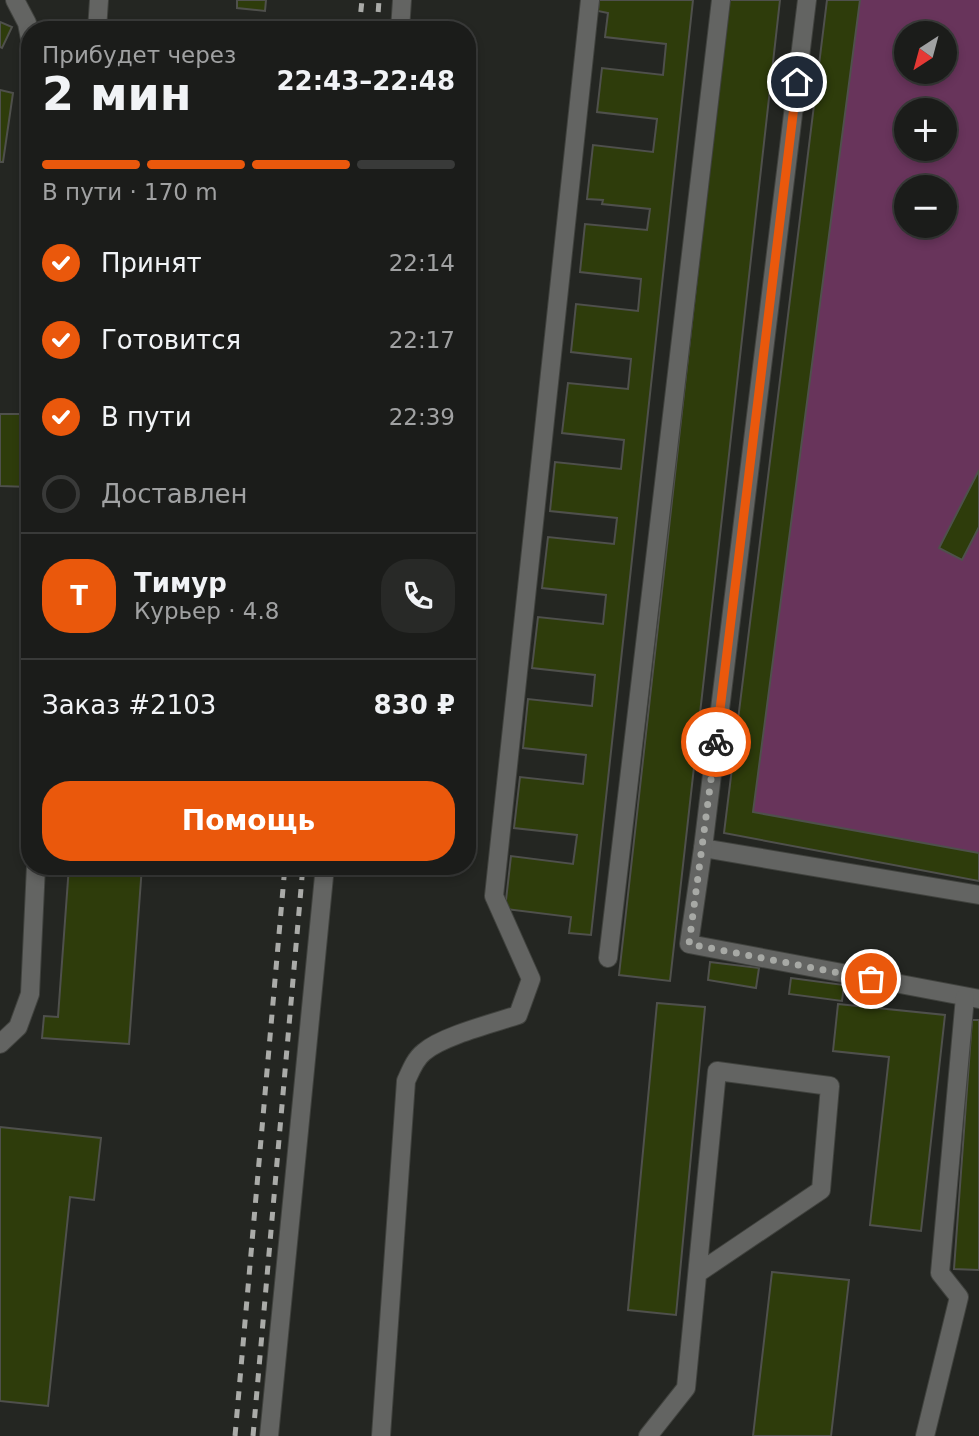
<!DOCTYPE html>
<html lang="ru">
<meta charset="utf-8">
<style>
body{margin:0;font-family:"DejaVu Sans",sans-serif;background:#282927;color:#f1f3f6;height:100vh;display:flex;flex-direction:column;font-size:26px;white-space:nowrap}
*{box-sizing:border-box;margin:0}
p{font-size:23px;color:#a0a1a2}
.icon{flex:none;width:38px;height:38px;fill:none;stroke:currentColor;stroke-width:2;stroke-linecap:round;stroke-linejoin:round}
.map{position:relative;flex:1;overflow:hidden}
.sheet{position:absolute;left:21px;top:21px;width:455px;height:854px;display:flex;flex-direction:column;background:#1b1c1a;border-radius:28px;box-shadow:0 4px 10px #0003,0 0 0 2px #393a39}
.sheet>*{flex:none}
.needle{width:46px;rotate:216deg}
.buttons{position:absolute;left:894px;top:21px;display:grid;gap:14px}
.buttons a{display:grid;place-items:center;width:63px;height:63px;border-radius:50%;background:#1b1c1a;box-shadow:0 4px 10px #0003,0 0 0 2px #393a39;font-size:35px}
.pin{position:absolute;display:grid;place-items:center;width:60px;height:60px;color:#fff;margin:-30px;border:4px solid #fff;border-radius:50%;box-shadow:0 2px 7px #0007}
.courier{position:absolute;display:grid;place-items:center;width:70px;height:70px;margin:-35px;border:5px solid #ea580c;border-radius:50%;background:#fff;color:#222;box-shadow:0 2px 9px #0007}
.summary em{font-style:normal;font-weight:700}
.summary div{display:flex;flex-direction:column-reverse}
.summary{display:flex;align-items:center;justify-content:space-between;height:119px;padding:0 21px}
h1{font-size:46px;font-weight:700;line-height:52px}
.bar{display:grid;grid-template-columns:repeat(4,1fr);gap:10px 7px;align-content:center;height:84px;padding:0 21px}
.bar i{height:9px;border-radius:5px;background:#393a39}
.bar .current{background:#ea580c}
.bar p{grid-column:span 4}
.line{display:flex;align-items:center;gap:18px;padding:0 21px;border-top:2px solid #393a39}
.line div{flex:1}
.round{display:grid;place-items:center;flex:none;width:74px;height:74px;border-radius:28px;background:#282927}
ol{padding:0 21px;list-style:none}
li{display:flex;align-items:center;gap:21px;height:77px}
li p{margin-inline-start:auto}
li .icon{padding:7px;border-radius:50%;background:#ea580c;color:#fff;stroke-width:4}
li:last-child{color:#a0a1a2}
li i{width:38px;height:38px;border:4px solid #393a39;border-radius:50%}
.button{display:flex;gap:14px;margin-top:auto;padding:14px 21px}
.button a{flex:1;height:80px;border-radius:28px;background:#ea580c;color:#fff;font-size:28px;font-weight:700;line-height:80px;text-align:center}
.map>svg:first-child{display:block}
</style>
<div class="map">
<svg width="979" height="1436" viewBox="0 0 979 1436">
<rect width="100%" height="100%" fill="#242622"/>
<path fill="#68345b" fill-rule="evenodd" d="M860 0H979V470L939 548 962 560 979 527V853L753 812ZM906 33H945V72H906ZM906 110H945V149H906ZM906 187H945V226H906Z"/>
<g fill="#2e3c0b" stroke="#4f504c" stroke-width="2">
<path d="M237 0H266L265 11 237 8Z"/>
<path d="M599 0H693L591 935 569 933 571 917 505 909 511 856 573 864 577 835 514 828 520 777 583 784 586 755 523 748 528 699 592 706 595 675 532 668 538 617 603 624 606 595 542 588 548 537 614 544 617 518 550 511 555 462 621 469 624 440 562 433 568 383 628 389 631 359 571 352 576 304 638 311 641 279 580 272 585 224 647 230 650 209 602 204 603 200 587 199 593 145 653 152 657 119 597 112 602 68 663 75 666 44 605 37 608 13 598 11Z"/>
<path d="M728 0H780L670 981 619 975Z"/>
<path d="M827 0H860L753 812 979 853V881L724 833Z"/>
<path d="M0 22 12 27 2 48 0 47Z"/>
<path d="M0 90 13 93 3 162H0Z"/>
<path d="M0 414H30V487L0 486Z"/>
<path d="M979 470V527L962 560 939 548Z"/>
<path d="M69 866H142L129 1044 42 1038 44 1016 58 1017Z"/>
<path d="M710 962 759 968 756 988 708 980Z"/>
<path d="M791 978 844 985 842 1001 789 994Z"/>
<path d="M657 1003 705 1007 676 1315 628 1310Z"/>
<path d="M838 1004 945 1015 921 1231 870 1225 889 1057 833 1051Z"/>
<path d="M972 1020H979V1270L954 1269Z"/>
<path d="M0 1127 101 1138 94 1200 70 1197 48 1406 0 1401Z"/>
<path d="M772 1272 849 1280 831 1436H753Z"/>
</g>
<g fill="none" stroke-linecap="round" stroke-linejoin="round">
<g stroke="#40423e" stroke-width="20">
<g id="minor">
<path d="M15 0 27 23 30 39"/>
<path d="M807 0 703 848 979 895"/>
<path d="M97 30 99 0"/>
<path d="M400 30 402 0"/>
<path d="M703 848 689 944 979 999"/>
<path d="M608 958 721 0"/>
<path d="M0 1044 18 1027 30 994 36 866"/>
<path d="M269 1436 325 866"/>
<path d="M381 1436 406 1081C411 1070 415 1059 424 1052 442 1036 494 1023 518 1015L531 979 494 896 590 0"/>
<path d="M648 1436 686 1388 717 1071 830 1086 821 1190 698 1273"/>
<path d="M925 1436 959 1297 940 1273 965 997"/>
</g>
</g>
<use href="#minor" stroke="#636462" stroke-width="18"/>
<g stroke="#aaaba8" stroke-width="5" stroke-dasharray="9 9" stroke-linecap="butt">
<path d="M359 30 362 0"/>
<path d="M377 30 379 0"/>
<path d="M235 1436 285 866"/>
<path d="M253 1436 303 866"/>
</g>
</g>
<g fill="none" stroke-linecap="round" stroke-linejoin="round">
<path stroke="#a7a9a5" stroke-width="7" stroke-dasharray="0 12.6" d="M716 742 689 944 871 979"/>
<path stroke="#ea580c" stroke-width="9" d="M716 742 797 82"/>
</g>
</svg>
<div class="buttons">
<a><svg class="needle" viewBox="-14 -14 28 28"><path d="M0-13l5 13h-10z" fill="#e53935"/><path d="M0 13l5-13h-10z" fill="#a0a1a2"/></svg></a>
<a>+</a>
<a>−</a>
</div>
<div class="pin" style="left:871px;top:979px;background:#ea580c"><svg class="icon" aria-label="bag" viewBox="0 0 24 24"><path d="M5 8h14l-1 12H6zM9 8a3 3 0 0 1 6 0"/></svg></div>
<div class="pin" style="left:797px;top:82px;background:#1f2937"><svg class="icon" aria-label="home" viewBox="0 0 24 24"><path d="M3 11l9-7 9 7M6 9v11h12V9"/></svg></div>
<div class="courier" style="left:716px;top:742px"><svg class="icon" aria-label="bike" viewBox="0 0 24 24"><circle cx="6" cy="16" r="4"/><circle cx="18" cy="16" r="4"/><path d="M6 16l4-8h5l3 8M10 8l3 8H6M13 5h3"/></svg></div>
<section class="sheet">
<div class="summary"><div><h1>2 мин</h1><p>Прибудет через</p></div><em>22:43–22:48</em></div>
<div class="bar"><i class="current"></i><i class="current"></i><i class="current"></i><i></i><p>В пути · 170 m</p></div>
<ol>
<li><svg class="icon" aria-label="check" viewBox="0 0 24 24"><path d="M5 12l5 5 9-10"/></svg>Принят<p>22:14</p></li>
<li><svg class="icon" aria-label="check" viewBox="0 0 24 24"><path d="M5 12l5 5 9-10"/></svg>Готовится<p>22:17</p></li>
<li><svg class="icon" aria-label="check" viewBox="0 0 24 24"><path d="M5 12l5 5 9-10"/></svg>В пути<p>22:39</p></li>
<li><i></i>Доставлен</li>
</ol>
<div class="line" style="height:126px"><b class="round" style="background:#ea580c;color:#fff">Т</b><div><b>Тимур</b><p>Курьер · 4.8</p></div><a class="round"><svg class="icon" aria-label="phone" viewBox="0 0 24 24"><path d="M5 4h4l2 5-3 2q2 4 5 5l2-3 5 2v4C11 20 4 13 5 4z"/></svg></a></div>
<div class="line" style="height:91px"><div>Заказ #2103</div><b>830 ₽</b></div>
<div class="button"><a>Помощь</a></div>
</section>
</div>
